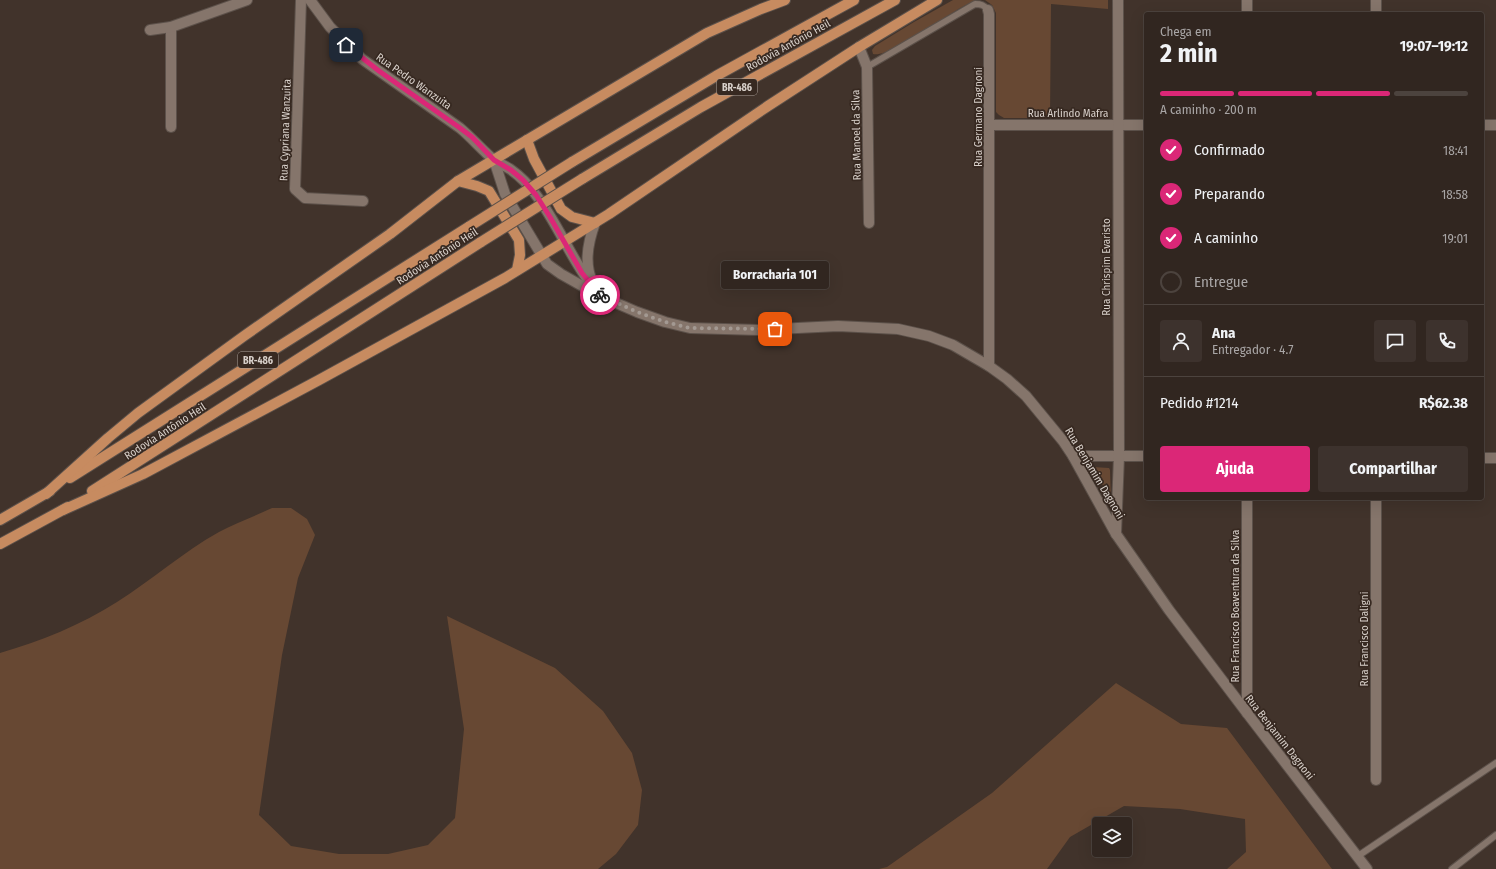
<!DOCTYPE html>
<html lang="pt">
<meta charset="utf-8">
<style>
body{margin:0;font-family:"Fira Sans Condensed",sans-serif;background:#3d322d;color:#f1f3f6;height:100vh;display:flex;flex-direction:column;font-size:15px;white-space:nowrap}
*{box-sizing:border-box;margin:0}
p{font-size:13px;color:#a8a5a5}
.icon{flex:none;width:22px;height:22px;fill:none;stroke:currentColor;stroke-width:2;stroke-linecap:round;stroke-linejoin:round}
.map{position:relative;flex:1;overflow:hidden}
.sheet{position:absolute;left:1144px;top:12px;width:340px;height:488px;display:flex;flex-direction:column;background:#312620;border-radius:4px;box-shadow:0 4px 16px #0002,0 0 0 1px #4c433e}
.sheet>*{flex:none}
.tools{position:absolute;left:1092px;top:817px;display:grid;gap:8px}
.tools a{display:grid;place-items:center;width:40px;height:40px;border-radius:4px;background:#312620;box-shadow:0 4px 16px #0002,0 0 0 1px #4c433e;font-size:20px}
.pin{position:absolute;display:grid;place-items:center;width:34px;height:34px;color:#fff;margin:-17px;border-radius:8px;box-shadow:0 2px 6px #0006}
.courier{position:absolute;display:grid;place-items:center;width:40px;height:40px;margin:-20px;border:3px solid #db2777;border-radius:50%;background:#fff;color:#222;box-shadow:0 1px 5px #0007}
.bubble{position:absolute;height:28px;border-radius:4px;background:#312620;box-shadow:0 4px 16px #0002,0 0 0 1px #4c433e;font-size:13px;font-weight:700;line-height:28px;text-align:center}
.headline em{font-style:normal;font-weight:700}
.headline div{display:flex;flex-direction:column-reverse}
.headline{display:flex;align-items:center;justify-content:space-between;height:68px;padding:0 16px}
h1{font-size:26px;font-weight:700;line-height:30px}
.bar{display:grid;grid-template-columns:repeat(4,1fr);gap:6px 4px;align-content:center;height:48px;padding:0 16px}
.bar i{height:5px;border-radius:3px;background:#4c433e}
.bar .on{background:#db2777}
.bar p{grid-column:span 4}
.line{display:flex;align-items:center;gap:10px;padding:0 16px;border-top:1px solid #4c433e}
.line div{flex:1}
.round{display:grid;place-items:center;flex:none;width:42px;height:42px;border-radius:4px;background:#3d322d}
ol{padding:0 16px;list-style:none}
li{display:flex;align-items:center;gap:12px;height:44px}
li p{margin-inline-start:auto}
li .icon{padding:4px;border-radius:50%;background:#db2777;color:#fff;stroke-width:4}
li:last-child{color:#a8a5a5}
li i{width:22px;height:22px;border:2px solid #4c433e;border-radius:50%}
.action{display:flex;gap:8px;margin-top:auto;padding:8px 16px}
.action a{flex:1;height:46px;border-radius:4px;background:#db2777;color:#fff;font-size:16px;font-weight:700;line-height:46px;text-align:center}
.action a+a{background:#3d322d;color:#f1f3f6}
.map>svg:first-child{display:block}
</style>
<div class="map">
<svg width="1496" height="869" viewBox="0 0 1496 869">
<rect width="100%" height="100%" fill="#41332b"/>
<g fill="#674833">
<path d="M953 0H977C954 7 891 59 873 54L872 50 875 46 914 22Z"/>
<path d="M985 0H1108V9L1051 4 1050 118H1004L999 115 996 112V13L992 5Z"/>
<path d="M1093 467 1109 468 1110 470 1111 501Z"/>
<path d="M272 508H291L307 519 315 535 298 578 282 655 259 815 291 846 339 854H388L428 845 455 818 464 729 447 616 555 668 603 711 632 753 642 790 638 825 616 854 598 869H0V653C41 641 81 625 117 602 152 580 183 552 219 532 236 523 255 516 272 508Z"/>
<path d="M1116 683 1181 724 1227 728 1332 869H1227L1246 852 1245 819 1180 809 1124 806 1070 837 1047 869H879L887 867 992 793Z"/>
</g>
<g fill="none" stroke-linecap="round" stroke-linejoin="round">
<g stroke="#5c514a" stroke-width="8">
<g id="lane">
<path d="M867 67 975 4C981 4 984 5 988 10"/>
<path d="M1358 856 1496 763"/>
<path d="M1452 869 1496 835"/>
</g>
</g>
<g stroke="#5c514a" stroke-width="12">
<g id="street">
<path d="M301 0 295 189 305 198 363 201"/>
<path d="M988 10 989 14V366"/>
<path d="M1247 14V0"/>
<path d="M1376 14V0"/>
<path d="M171 27V127"/>
<path d="M150 30 171 27 247 0"/>
<path d="M859 47 867 67 869 223"/>
<path d="M990 125H1146"/>
<path d="M1482 125H1496"/>
<path d="M1073 456H1146"/>
<path d="M1482 458H1496"/>
<path d="M1376 498V780"/>
<path d="M1116 534 1119 456 1118 0"/>
<path d="M1247 713V498"/>
</g>
</g>
<g stroke="#5c514a" stroke-width="12">
<g id="secondary">
<path d="M310 0 330 27 362 59 460 128C472 138 482 150 494 160 499 163 505 166 510 169 520 176 529 185 536 195 559 225 572 262 596 291"/>
<path d="M494 160 505 194 547 264 561 274 600 296 637 312 665 322 690 328 759 330 838 326 898 329 929 336 953 345 989 366 1007 379 1026 396 1063 441 1073 456 1116 534 1169 610 1247 713 1367 869"/>
<path d="M593 283C583 264 588 242 595 223"/>
</g>
</g>
<g stroke="#5c514a" stroke-width="12">
<g id="primary">
<path d="M527 140 534 159 561 209 572 217 595 223"/>
<path d="M572 162 716 76 854 0"/>
<path d="M582 179 701 107 895 0"/>
<path d="M458 181 477 186 489 191 519 240 520 255 517 270"/>
<path d="M70 478 470 226"/>
<path d="M92 491 481 242"/>
<path d="M46 494 108 438 138 413 244 336 390 234 458 181 707 33 761 9 785 0"/>
<path d="M63 510 143 474 319 380 505 278 609 214 768 106 859 47 937 0"/>
<path d="M0 520 50 491"/>
<path d="M0 544 68 507"/>
</g>
</g>
<use href="#lane" stroke="#85756b" stroke-width="6"/>
<use href="#street" stroke="#85756b" stroke-width="10"/>
<use href="#secondary" stroke="#85756b" stroke-width="10"/>
<use href="#primary" stroke="#c78b60" stroke-width="10"/>
<g stroke="#5c514a" stroke-width="12" stroke-linecap="butt">
<g id="primary-bridge">
<path d="M470 226 572 162"/>
<path d="M481 242 582 179"/>
</g>
</g>
<use href="#primary-bridge" stroke="#c78b60" stroke-width="10"/>
</g>
<g fill="none" stroke-linecap="round" stroke-linejoin="round">
<path stroke="#a39992" stroke-width="4" stroke-dasharray="0 7.2" d="M600 295 637 312 665 322 690 328 775 329"/>
<path stroke="#db2777" stroke-width="5" d="M346 45 379 71 460 128 472 137 494 160 511 170 523 180 536 195 550 217 582 273 600 295"/>
</g>
<g text-anchor="middle" stroke-width="3.5" stroke-linejoin="round" paint-order="stroke">
<g fill="#372921" stroke="#a89e97" stroke-width="1">
<rect x="717" y="79" width="40" height="16" rx="3"/>
<rect x="238" y="352" width="40" height="16" rx="3"/>
</g>
<g font-size="10" font-weight="bold" fill="#d8d0ca">
<text x="737" y="91">BR-486</text>
<text x="258" y="364">BR-486</text>
</g>
<g font-size="11" fill="#d8d0ca" stroke="#372921">
<text transform="translate(788 45) rotate(-29)" y="4">Rodovia Antônio Heil</text>
<text transform="translate(414 81) rotate(35)" y="4">Rua Pedro Wanzuita</text>
<text x="1068" y="117">Rua Arlindo Mafra</text>
<text transform="translate(978 117) rotate(-90)" y="4">Rua Germano Dagnoni</text>
<text transform="translate(285 130) rotate(-88)" y="4">Rua Cypriana Wanzuita</text>
<text transform="translate(856 135) rotate(-91)" y="4">Rua Manoel da Silva</text>
<text transform="translate(437 256) rotate(-33)" y="4">Rodovia Antônio Heil</text>
<text transform="translate(1106 267) rotate(-90)" y="4">Rua Chrispim Evaristo</text>
<text transform="translate(165 431) rotate(-33)" y="4">Rodovia Antônio Heil</text>
<text transform="translate(1095 473) rotate(59)" y="4">Rua Benjamim Dagnoni</text>
<text transform="translate(1235 606) rotate(-90)" y="4">Rua Francisco Boaventura da Silva</text>
<text transform="translate(1364 639) rotate(-90)" y="4">Rua Francisco Daligni</text>
<text transform="translate(1280 737) rotate(52)" y="4">Rua Benjamim Dagnoni</text>
</g>
</g>
</svg>
<div class="tools">
<a><svg class="icon" aria-label="layers" viewBox="0 0 24 24"><path d="M12 4l9 5-9 5-9-5zM3 14l9 5 9-5"/></svg></a>
</div>
<div class="pin" style="left:775px;top:329px;background:#ea580c"><svg class="icon" aria-label="bag" viewBox="0 0 24 24"><path d="M5 8h14l-1 12H6zM9 8a3 3 0 0 1 6 0"/></svg></div>
<div class="pin" style="left:346px;top:45px;background:#1f2937"><svg class="icon" aria-label="home" viewBox="0 0 24 24"><path d="M3 11l9-7 9 7M6 9v11h12V9"/></svg></div>
<div class="courier" style="left:600px;top:295px"><svg class="icon" aria-label="bike" viewBox="0 0 24 24"><circle cx="6" cy="16" r="4"/><circle cx="18" cy="16" r="4"/><path d="M6 16l4-8h5l3 8M10 8l3 8H6M13 5h3"/></svg></div>
<div class="bubble" style="left:721px;top:261px;width:108px">Borracharia 101</div>
<section class="sheet">
<div class="headline"><div><h1>2 min</h1><p>Chega em</p></div><em>19:07–19:12</em></div>
<div class="bar"><i class="on"></i><i class="on"></i><i class="on"></i><i></i><p>A caminho · 200 m</p></div>
<ol>
<li><svg class="icon" aria-label="check" viewBox="0 0 24 24"><path d="M5 12l5 5 9-10"/></svg>Confirmado<p>18:41</p></li>
<li><svg class="icon" aria-label="check" viewBox="0 0 24 24"><path d="M5 12l5 5 9-10"/></svg>Preparando<p>18:58</p></li>
<li><svg class="icon" aria-label="check" viewBox="0 0 24 24"><path d="M5 12l5 5 9-10"/></svg>A caminho<p>19:01</p></li>
<li><i></i>Entregue</li>
</ol>
<div class="line" style="height:72px"><a class="round"><svg class="icon" aria-label="person" viewBox="0 0 24 24"><circle cx="12" cy="8" r="4"/><path d="M4 21q1-7 8-7t8 7"/></svg></a><div><b>Ana</b><p>Entregador · 4.7</p></div><a class="round"><svg class="icon" aria-label="chat" viewBox="0 0 24 24"><path d="M4 5h16v11H9l-5 4z"/></svg></a><a class="round"><svg class="icon" aria-label="phone" viewBox="0 0 24 24"><path d="M5 4h4l2 5-3 2q2 4 5 5l2-3 5 2v4C11 20 4 13 5 4z"/></svg></a></div>
<div class="line" style="height:52px"><div>Pedido #1214</div><b>R$62.38</b></div>
<div class="action"><a>Ajuda</a><a>Compartilhar</a></div>
</section>
</div>
